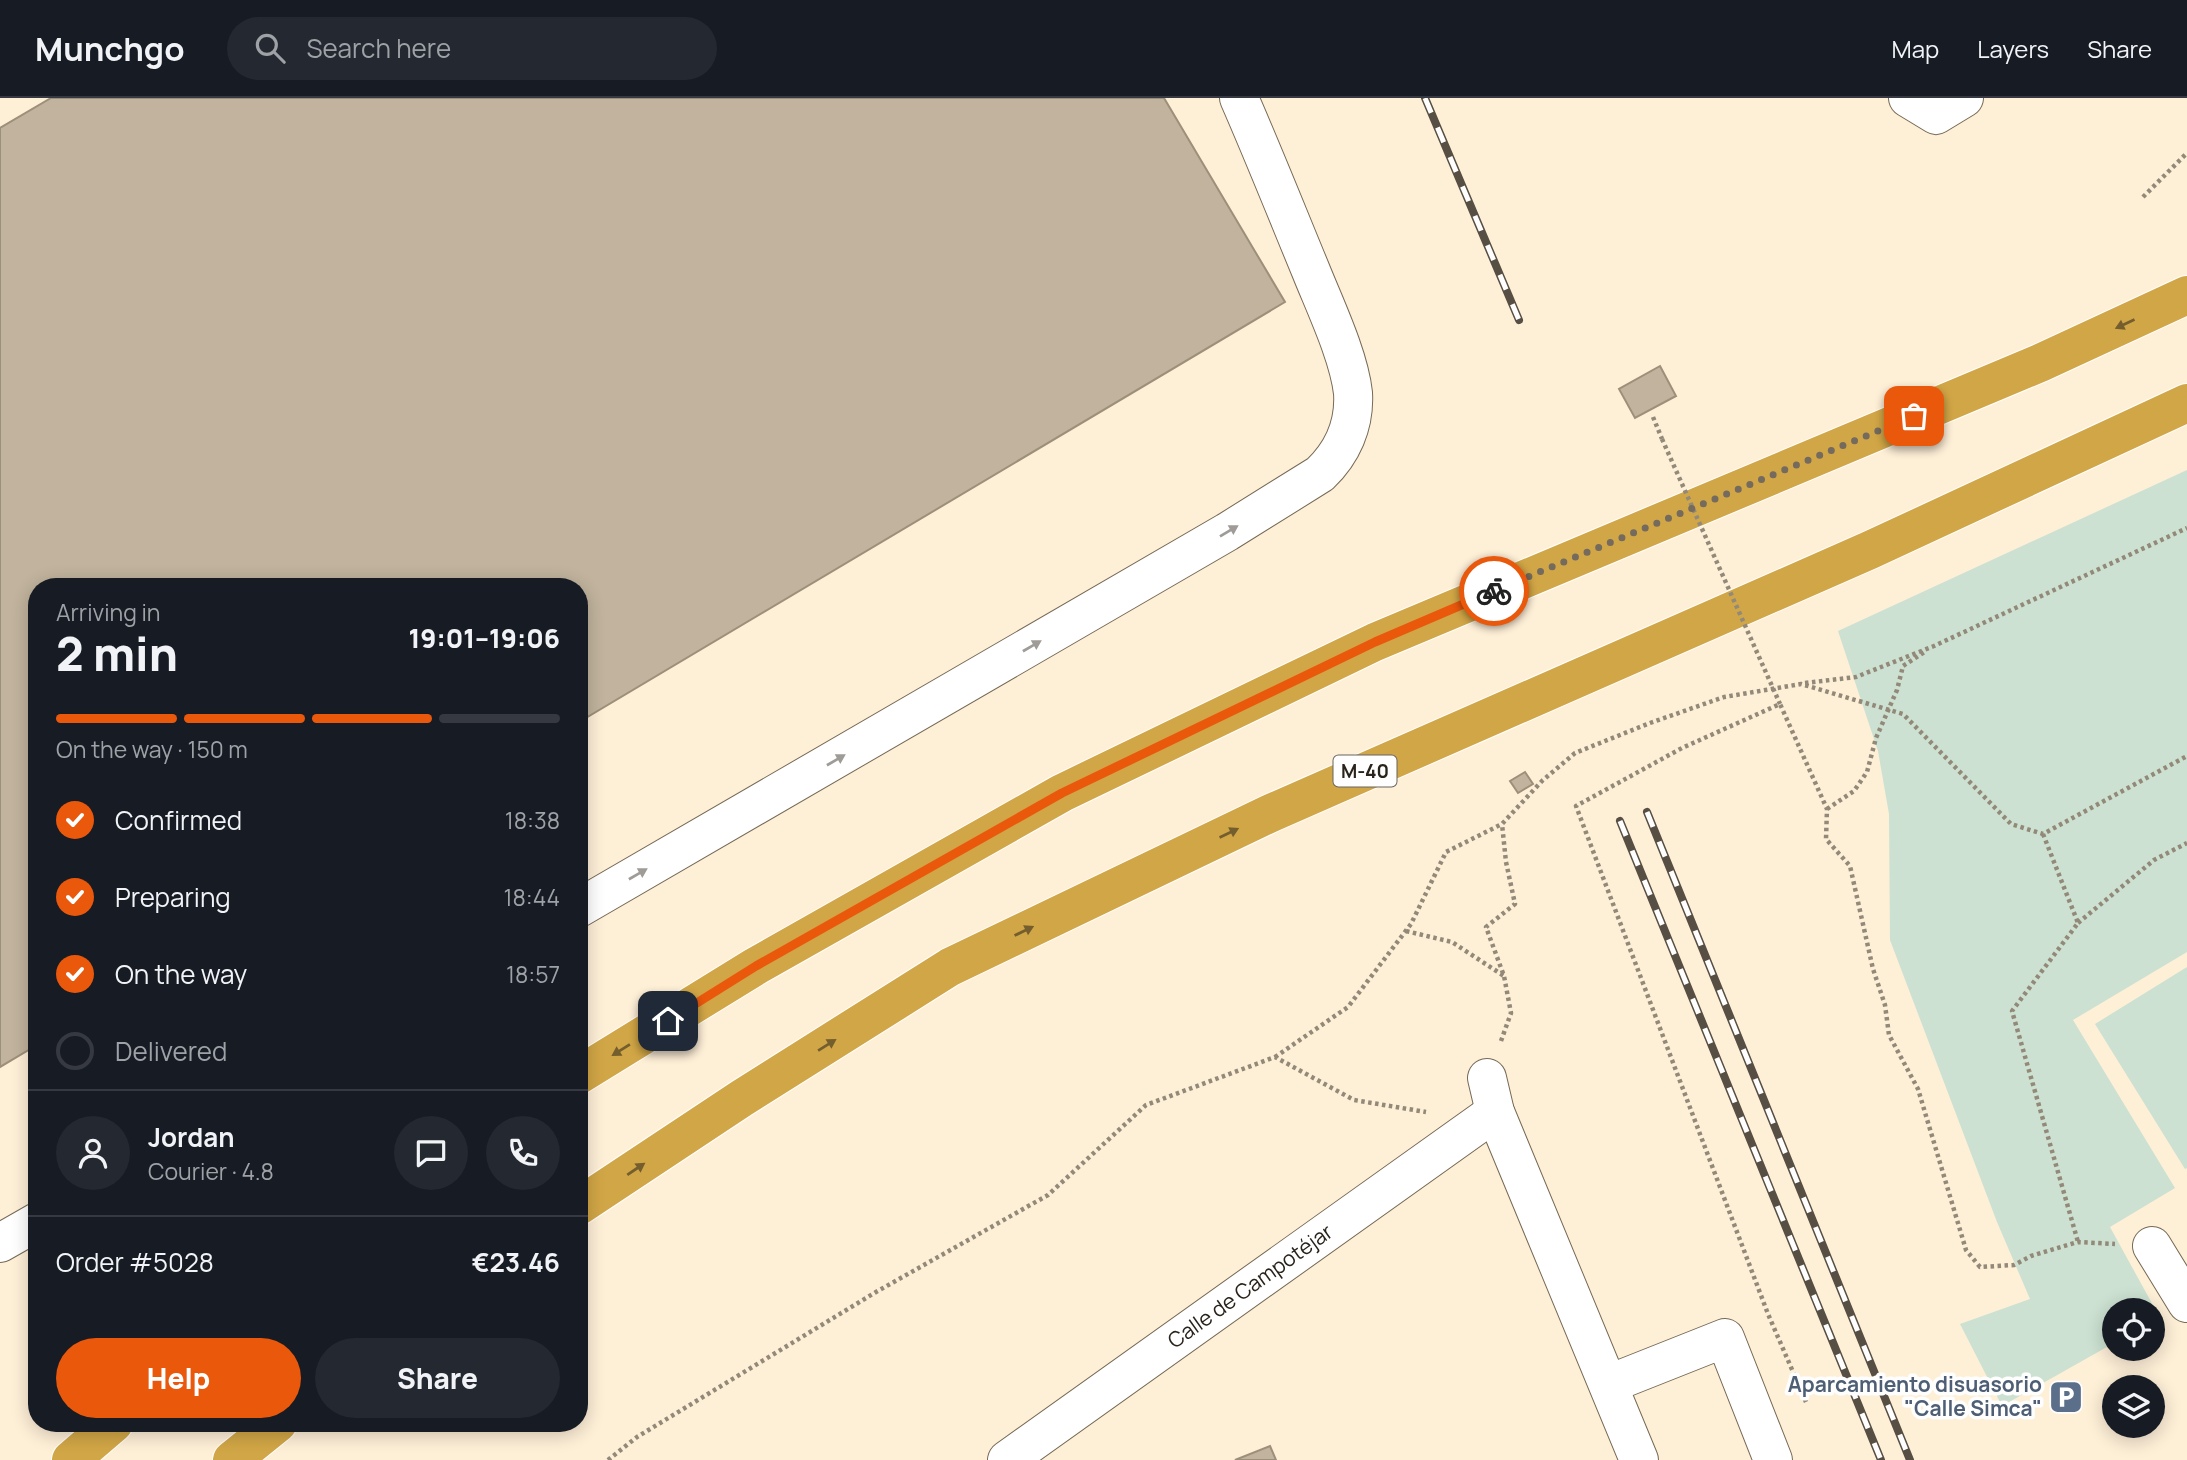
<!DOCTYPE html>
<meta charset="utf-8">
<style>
body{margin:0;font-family:Manrope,sans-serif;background:#242831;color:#f1f3f6;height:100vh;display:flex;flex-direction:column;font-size:26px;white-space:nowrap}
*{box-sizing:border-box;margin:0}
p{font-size:23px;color:#9ea1a6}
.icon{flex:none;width:38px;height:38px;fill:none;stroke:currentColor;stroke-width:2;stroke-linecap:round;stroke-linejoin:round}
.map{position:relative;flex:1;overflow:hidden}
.drawer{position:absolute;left:28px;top:480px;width:560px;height:854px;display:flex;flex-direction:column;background:#171b24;border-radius:28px;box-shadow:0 4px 18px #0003}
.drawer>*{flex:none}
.fabs{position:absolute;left:2102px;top:1200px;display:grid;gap:14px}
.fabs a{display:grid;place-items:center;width:63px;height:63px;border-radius:50%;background:#171b24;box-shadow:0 4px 18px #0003;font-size:35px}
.pin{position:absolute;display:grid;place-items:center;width:60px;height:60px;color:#fff;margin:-30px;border-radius:14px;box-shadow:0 4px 10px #0006}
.courier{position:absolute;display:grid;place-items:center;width:70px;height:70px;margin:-35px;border:5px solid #ea580c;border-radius:50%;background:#fff;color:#222;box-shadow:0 2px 9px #0007}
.summary em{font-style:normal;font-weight:800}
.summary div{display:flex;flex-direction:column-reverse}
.summary{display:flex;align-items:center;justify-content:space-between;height:119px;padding:0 28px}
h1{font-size:46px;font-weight:800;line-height:52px}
.bar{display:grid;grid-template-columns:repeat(4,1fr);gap:10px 7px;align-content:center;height:84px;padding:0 28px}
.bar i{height:9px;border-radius:5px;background:#363941}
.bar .selected{background:#ea580c}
.bar p{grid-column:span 4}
.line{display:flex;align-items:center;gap:18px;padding:0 28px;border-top:2px solid #363941}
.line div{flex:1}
.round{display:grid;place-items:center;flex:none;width:74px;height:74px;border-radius:37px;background:#242831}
ol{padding:0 28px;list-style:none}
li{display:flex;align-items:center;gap:21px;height:77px}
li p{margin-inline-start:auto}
li .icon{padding:7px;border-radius:50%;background:#ea580c;color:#fff;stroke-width:4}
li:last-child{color:#9ea1a6}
li i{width:38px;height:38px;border:4px solid #363941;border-radius:50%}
.cta{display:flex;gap:14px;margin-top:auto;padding:14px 28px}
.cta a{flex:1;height:80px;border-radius:42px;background:#ea580c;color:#fff;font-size:28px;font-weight:800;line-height:80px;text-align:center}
.cta a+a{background:#242831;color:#f1f3f6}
header{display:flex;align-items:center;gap:42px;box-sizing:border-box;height:98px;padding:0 35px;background:#171b24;border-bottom:2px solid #363941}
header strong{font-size:33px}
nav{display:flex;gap:38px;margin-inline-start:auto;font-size:24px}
.search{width:490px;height:63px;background:#242831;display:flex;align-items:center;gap:18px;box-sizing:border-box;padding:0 24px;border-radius:38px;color:#9ea1a6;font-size:26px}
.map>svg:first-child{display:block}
</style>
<header>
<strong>Munchgo</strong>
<div class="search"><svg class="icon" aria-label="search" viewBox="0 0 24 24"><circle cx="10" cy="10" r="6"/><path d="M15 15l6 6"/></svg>Search here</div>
<nav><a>Map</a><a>Layers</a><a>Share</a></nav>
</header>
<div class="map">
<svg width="2187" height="1362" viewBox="0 0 2187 1362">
<rect width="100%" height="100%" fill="#feefd7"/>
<g fill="#cce1d1">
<path d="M2187 372V854L2073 922 2175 1090 2110 1129 2160 1220 2153 1224 2152 1213H2114V1245L2002 1308 1960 1226 2030 1201 1997 1124 1890 842 1889 716 1878 653 1838 533Z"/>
<path d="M2187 869V1070L2185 1071 2095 926Z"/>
</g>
<g fill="#c1b39d" stroke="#9d907a" stroke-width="2">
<path d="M51 0H1164L1285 204 579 624V488H37V947L0 969V30Z"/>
<path d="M1660 268 1676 298 1635 320 1619 291Z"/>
<path d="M1525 674 1533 686 1518 695 1510 683Z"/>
<path d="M1270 1348 1276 1362H1235Z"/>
</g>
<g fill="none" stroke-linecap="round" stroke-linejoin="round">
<g stroke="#766955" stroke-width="40">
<g id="minor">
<path d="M1908 0 1936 17 1964 0"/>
<path d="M579 810 1227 434 1320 376C1342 355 1355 327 1353 295 1349 258 1325 208 1311 173 1287 115 1264 57 1239 0"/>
<path d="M1487 980 1495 1014 1639 1362"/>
<path d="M0 1145 37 1124"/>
<path d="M2152 1148 2187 1205"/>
<path d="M1609 1286 1725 1240 1773 1362"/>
<path id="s1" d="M1007 1362 1495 1014"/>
</g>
</g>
<g stroke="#fff" stroke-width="40">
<g id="highway">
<path d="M579 977 756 868 1062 695 1375 544 2040 265 2187 197"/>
<path d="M579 1108 742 1000 950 869 1271 715 1870 452 2187 305"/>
<path d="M71 1362 114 1325"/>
<path d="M232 1362 278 1325"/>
</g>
</g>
<g stroke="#938979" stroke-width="4.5" stroke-dasharray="3.5 3.5" stroke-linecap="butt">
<path d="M2143 99 2187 55"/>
<path d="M1653 319 1662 341"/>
<path d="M1805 585 1856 579 1934 548 2187 430"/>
<path d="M1827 711 1854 693 1867 674 1876 640 1897 592 1903 568 1926 553"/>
<path d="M2043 736 2078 825 2012 913 2078 1144"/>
<path d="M2078 825 2154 762 2187 745"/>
<path d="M1406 833 1452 844 1504 878"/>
<path d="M1501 943 1511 915 1504 878 1486 829 1515 806 1506 764 1502 726"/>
<path d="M1275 959 1348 909 1411 826 1446 754 1502 726 1542 683 1575 655 1650 625 1724 599 1801 586 1903 616 2011 726 2043 736 2187 658"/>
<path d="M1806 1304 1768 1216 1576 708 1682 650 1780 606 1827 711 1826 741 1850 768 1873 871 1885 907 1889 937 1918 991 1966 1152 1980 1169 2014 1167 2031 1158 2078 1144 2115 1146"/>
<path d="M608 1362 637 1339 876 1194 1048 1097 1146 1007 1275 959 1354 1002 1426 1014"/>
</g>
<use href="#minor" stroke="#fff" stroke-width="38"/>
<use href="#highway" stroke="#d1a646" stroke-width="38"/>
<g stroke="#574f44" stroke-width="8">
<g id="rail">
<path d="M1425 0 1519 222"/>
<path d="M1647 714 1910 1362"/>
<path d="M1620 723 1881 1362"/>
</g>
</g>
<use href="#rail" stroke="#fefefe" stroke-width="5" stroke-dasharray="16" stroke-linecap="butt"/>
<path stroke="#938979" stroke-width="4.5" stroke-dasharray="3.5 3.5" stroke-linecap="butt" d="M1662 341 1780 606"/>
</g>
<defs><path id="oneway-solid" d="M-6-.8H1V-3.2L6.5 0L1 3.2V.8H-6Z" transform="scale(1.75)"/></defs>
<g fill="#755e2e">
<use href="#oneway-solid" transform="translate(2125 226) rotate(155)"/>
<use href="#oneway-solid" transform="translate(1229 735) rotate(-26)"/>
<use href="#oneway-solid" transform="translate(1024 833) rotate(-26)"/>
<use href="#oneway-solid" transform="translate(827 947) rotate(-32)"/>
<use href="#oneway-solid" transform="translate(621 952) rotate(148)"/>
<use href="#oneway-solid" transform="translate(636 1071) rotate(-34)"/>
</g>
<g fill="#9f9c98">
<use href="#oneway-solid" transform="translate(1229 433) rotate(-31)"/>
<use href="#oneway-solid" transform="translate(1032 548) rotate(-30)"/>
<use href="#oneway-solid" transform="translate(836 662) rotate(-30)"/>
<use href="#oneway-solid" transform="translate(638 776) rotate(-30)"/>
</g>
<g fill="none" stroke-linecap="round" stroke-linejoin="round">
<path stroke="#746a5d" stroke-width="7" stroke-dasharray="0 12.6" d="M1494 493 1914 318"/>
<path stroke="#ea580c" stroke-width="9" d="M668 923 756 868 1062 695 1375 544 1494 493"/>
</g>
<defs>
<g id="parking-square" transform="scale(1.75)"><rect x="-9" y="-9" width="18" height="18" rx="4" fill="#5c6f8a" stroke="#fefefe"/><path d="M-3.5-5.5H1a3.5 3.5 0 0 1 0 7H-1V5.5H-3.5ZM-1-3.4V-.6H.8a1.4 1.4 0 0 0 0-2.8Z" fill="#fff"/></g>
</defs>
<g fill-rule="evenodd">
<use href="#parking-square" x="2066" y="1299"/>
</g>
<g text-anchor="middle" stroke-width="7" stroke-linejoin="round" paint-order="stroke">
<rect fill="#fefefe" stroke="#69655f" stroke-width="2" x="1333.5" y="657.5" width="63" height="31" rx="5"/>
<g font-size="19" font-weight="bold" fill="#29231b">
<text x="1365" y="680">M-40</text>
</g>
<g font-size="21" fill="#29231b" stroke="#fefefe">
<text dy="7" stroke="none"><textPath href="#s1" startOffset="299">Calle de Campotéjar</textPath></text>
</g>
<g font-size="21" font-weight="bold" fill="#4e5e75" stroke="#fefefe" text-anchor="end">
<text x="2042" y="1294">Aparcamiento disuasorio<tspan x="2042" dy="24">"Calle Simca"</tspan></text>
</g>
</g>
</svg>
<div class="fabs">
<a><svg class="icon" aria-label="locate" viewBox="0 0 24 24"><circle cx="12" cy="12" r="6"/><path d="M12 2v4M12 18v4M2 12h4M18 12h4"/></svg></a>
<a><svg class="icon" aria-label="layers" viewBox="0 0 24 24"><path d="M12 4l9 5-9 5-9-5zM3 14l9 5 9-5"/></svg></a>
</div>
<div class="pin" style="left:1914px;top:318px;background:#ea580c"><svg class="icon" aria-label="bag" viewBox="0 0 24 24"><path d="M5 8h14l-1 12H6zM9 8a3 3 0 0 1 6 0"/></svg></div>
<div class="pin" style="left:668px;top:923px;background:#1f2937"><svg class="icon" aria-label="home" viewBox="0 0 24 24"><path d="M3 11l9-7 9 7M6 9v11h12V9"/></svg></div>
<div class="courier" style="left:1494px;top:493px"><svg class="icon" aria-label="bike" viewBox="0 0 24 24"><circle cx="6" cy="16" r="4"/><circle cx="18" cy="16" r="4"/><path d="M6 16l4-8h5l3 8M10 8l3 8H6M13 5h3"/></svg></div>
<section class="drawer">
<div class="summary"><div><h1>2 min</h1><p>Arriving in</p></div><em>19:01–19:06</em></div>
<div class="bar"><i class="selected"></i><i class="selected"></i><i class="selected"></i><i></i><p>On the way · 150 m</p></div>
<ol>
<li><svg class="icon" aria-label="check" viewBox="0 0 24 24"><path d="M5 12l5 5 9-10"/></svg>Confirmed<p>18:38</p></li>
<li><svg class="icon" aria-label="check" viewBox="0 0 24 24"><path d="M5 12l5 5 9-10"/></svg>Preparing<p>18:44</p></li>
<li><svg class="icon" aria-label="check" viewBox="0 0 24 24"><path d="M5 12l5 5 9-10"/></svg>On the way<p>18:57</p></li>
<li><i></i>Delivered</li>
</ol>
<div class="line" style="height:126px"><a class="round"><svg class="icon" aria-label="person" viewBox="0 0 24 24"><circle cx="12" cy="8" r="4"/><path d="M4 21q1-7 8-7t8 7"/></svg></a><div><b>Jordan</b><p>Courier · 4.8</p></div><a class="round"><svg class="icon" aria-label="chat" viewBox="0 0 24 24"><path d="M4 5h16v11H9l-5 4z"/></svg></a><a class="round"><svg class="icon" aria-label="phone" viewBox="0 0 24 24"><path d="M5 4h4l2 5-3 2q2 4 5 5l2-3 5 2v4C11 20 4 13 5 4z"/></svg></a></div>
<div class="line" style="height:91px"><div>Order #5028</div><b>€23.46</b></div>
<div class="cta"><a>Help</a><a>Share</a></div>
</section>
</div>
